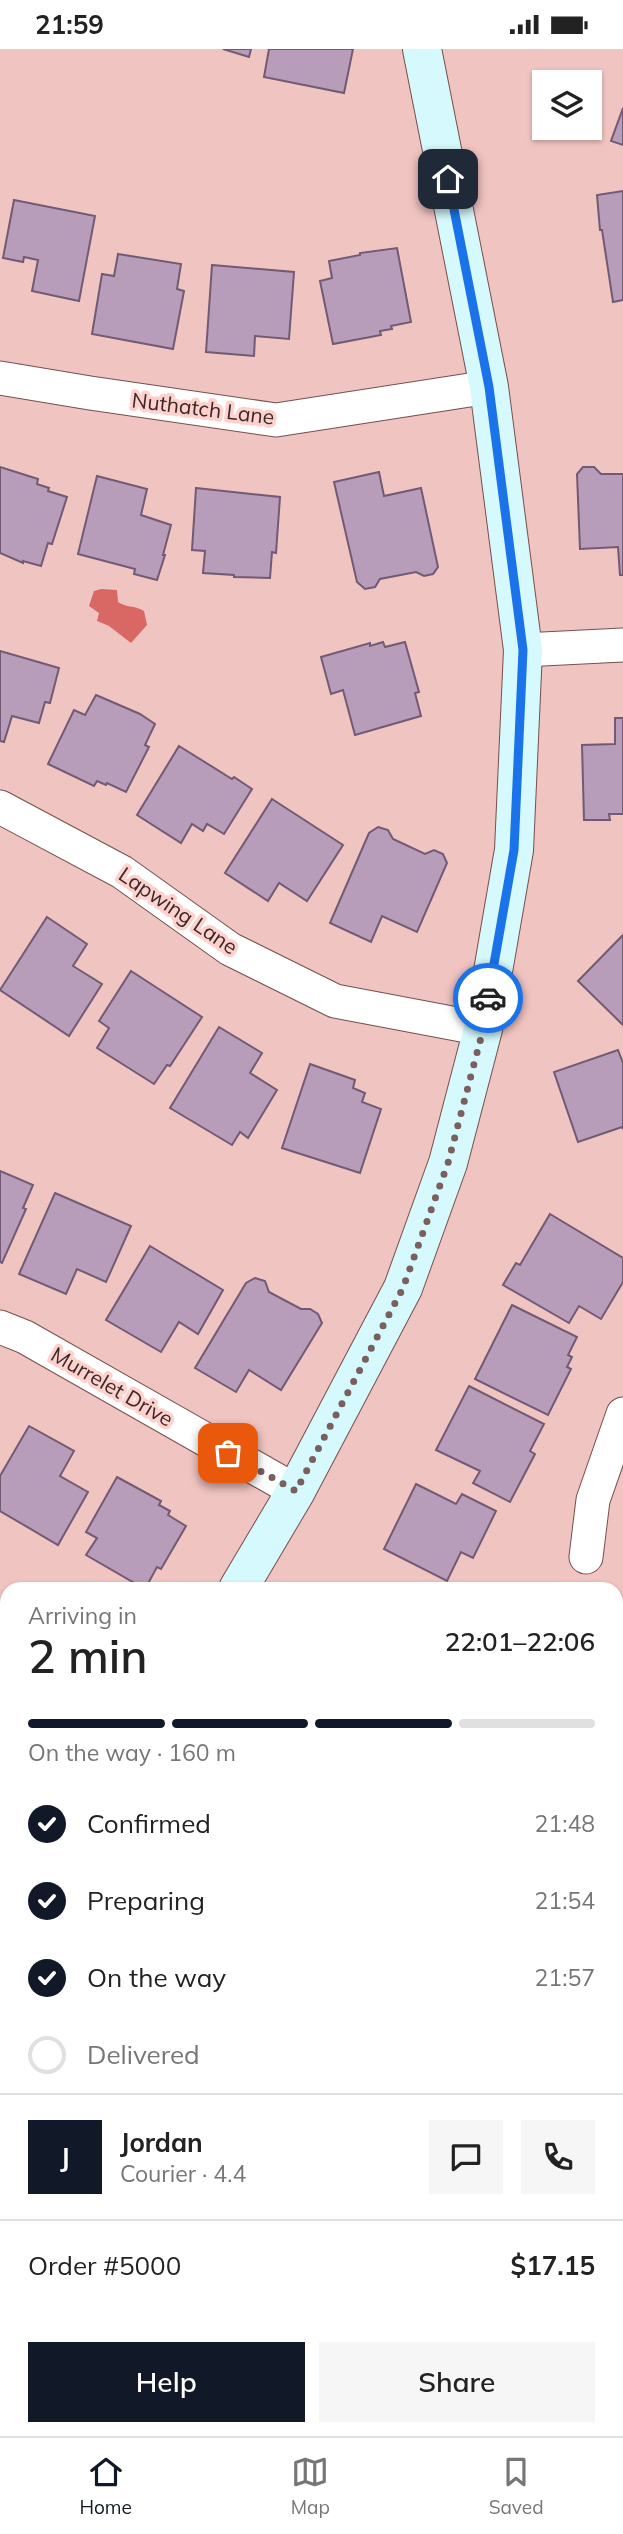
<!DOCTYPE html>
<meta charset="utf-8">
<style>
body{margin:0;font-family:Mulish,sans-serif;background:#f6f6f6;color:#222;height:100vh;display:flex;flex-direction:column;font-size:26px;white-space:nowrap}
*{box-sizing:border-box;margin:0}
p{font-size:23px;color:#767676}
.icon{flex:none;width:38px;height:38px;fill:none;stroke:currentColor;stroke-width:2;stroke-linecap:round;stroke-linejoin:round}
.map{position:relative;flex:1;overflow:hidden}
.panel{position:absolute;left:0px;top:1533px;width:623px;height:854px;display:flex;flex-direction:column;background:#fff;border-radius:21px 21px 0 0;box-shadow:0 2px 5px #0004}
.panel>*{flex:none}
.tools{position:absolute;left:532px;top:21px;display:grid;gap:14px}
.tools a{display:grid;place-items:center;width:70px;height:70px;border-radius:0px;background:#fff;box-shadow:0 2px 5px #0004;font-size:35px}
.pin{position:absolute;display:grid;place-items:center;width:60px;height:60px;color:#fff;margin:-30px;border-radius:14px;box-shadow:0 4px 10px #0006}
.courier{position:absolute;display:grid;place-items:center;width:70px;height:70px;margin:-35px;border:5px solid #1a73e8;border-radius:50%;background:#fff;color:#222;box-shadow:0 2px 9px #0007}
.head em{font-style:normal;font-weight:600}
.head div{display:flex;flex-direction:column-reverse}
.head{display:flex;align-items:center;justify-content:space-between;height:119px;padding:0 28px}
h1{font-size:46px;font-weight:600;line-height:52px}
.bar{display:grid;grid-template-columns:repeat(4,1fr);gap:10px 7px;align-content:center;height:84px;padding:0 28px}
.bar i{height:9px;border-radius:5px;background:#e0e0e0}
.bar .on{background:#111827}
.bar p{grid-column:span 4}
.line{display:flex;align-items:center;gap:18px;padding:0 28px;border-top:2px solid #e0e0e0}
.line div{flex:1}
.round{display:grid;place-items:center;flex:none;width:74px;height:74px;border-radius:0px;background:#f6f6f6}
ol{padding:0 28px;list-style:none}
li{display:flex;align-items:center;gap:21px;height:77px}
li p{margin-inline-start:auto}
li .icon{padding:7px;border-radius:50%;background:#111827;color:#fff;stroke-width:4}
li:last-child{color:#767676}
li i{width:38px;height:38px;border:4px solid #e0e0e0;border-radius:50%}
.action{display:flex;gap:14px;margin-top:auto;padding:14px 28px}
.action a{flex:1;height:80px;border-radius:0px;background:#111827;color:#fff;font-size:28px;font-weight:600;line-height:80px;text-align:center}
.action a+a{background:#f6f6f6;color:#222}
.status{display:flex;justify-content:space-between;align-items:center;height:49px;padding:0 35px;background:#fff;direction:ltr}
.status svg{height:19px;fill:currentColor}
.tabs{display:flex;justify-content:space-around;align-items:center;height:98px;border-top:2px solid #e0e0e0;background:#fff;font-size:19px;color:#767676}
.tabs a{display:grid;justify-items:center;gap:4px}
.tabs .on{color:#111827}
.map>svg:first-child{display:block}
</style>
<div class="status"><b>21:59</b><svg viewBox="0 0 49 12"><path d="M0 12V9h3v3zM5 12V6h3v6zM10 12V3h3v9zM15 12V0h3v12zM26 1h20v11H26zM47 4h2v5h-2z"/></svg></div>
<div class="map">
<svg width="623" height="2387" viewBox="0 0 623 2387">
<rect width="100%" height="100%" fill="#f0c4c1"/>
<path fill="#d96864" d="M101 540 117 541 118 553C126 559 135 556 144 562L147 576 131 594 109 577 97 572 99 564 89 557 94 542Z"/>
<g fill="#b79db9" stroke="#725a74" stroke-width="2">
<path d="M223 0H251L249 8Z"/>
<path d="M269 0H353L344 44 264 28Z"/>
<path d="M623 59V96L611 92Z"/>
<path d="M623 142V251L613 253 602 181H600L597 146Z"/>
<path d="M14 151 95 167 79 252 32 242 38 211 24 208 23 213 3 209Z"/>
<path d="M397 199 411 273 391 277 392 280 380 282 381 286 333 295 320 232 332 229 329 212 360 206V204Z"/>
<path d="M118 205 181 215 177 240 184 242 173 300 92 285 102 225 114 227Z"/>
<path d="M212 216 294 223 289 290 255 287 254 307 206 303Z"/>
<path d="M0 418 38 430 37 435 49 439 48 442 67 448 52 495 48 494 41 517 23 512V514L0 504Z"/>
<path d="M583 418H594L601 425H623V526H620L618 498 580 500 577 425Z"/>
<path d="M379 423 384 447 421 439 438 518 433 525 424 527 416 523 380 530 375 538 365 540 357 533 334 433Z"/>
<path d="M97 427 147 440 141 466 171 476 163 506H165L157 531 134 525 135 520 78 505Z"/>
<path d="M196 439 280 448 276 504 272 503 270 529 234 528V526L203 524 205 502 192 501Z"/>
<path d="M383 593 385 598 405 593 419 643 415 644 421 667 355 686 343 641 331 645 321 608 370 594V597Z"/>
<path d="M0 602 59 619 50 654 45 653 39 674 12 667 4 693 0 692Z"/>
<path d="M96 646 140 665 155 675 145 696 149 698 126 743 107 734 106 736 97 732 94 737 48 715 74 661 85 666Z"/>
<path d="M615 669H623V765H609L610 771H584L582 696 615 695Z"/>
<path d="M179 697 232 730 234 728 252 740 224 785 207 775 203 782 192 775 181 794 137 766Z"/>
<path d="M272 750 343 796 307 852 279 834 268 852 225 824Z"/>
<path d="M378 778 388 781 393 790 425 805 434 801 443 805 447 814 417 883 382 867 371 893 330 874 369 784Z"/>
<path d="M47 868 87 895 73 917 102 935 69 987 0 941Z"/>
<path d="M623 886V976L578 932Z"/>
<path d="M131 922 202 968 170 1017 167 1016 154 1035 97 999 109 979 99 972Z"/>
<path d="M219 978 262 1004 250 1024 277 1041 248 1089 240 1083 232 1096 170 1059Z"/>
<path d="M618 1001 623 1014V1080L622 1078 578 1093 554 1023Z"/>
<path d="M310 1015 355 1031 353 1039 365 1044 362 1053 381 1060 360 1124 282 1099Z"/>
<path d="M0 1122 33 1136 23 1159 26 1160 2 1214 0 1213Z"/>
<path d="M55 1144 131 1177 106 1233 77 1220 66 1245 19 1225Z"/>
<path d="M550 1165 623 1209V1233L601 1270 579 1257 569 1274 503 1236 516 1214 520 1216Z"/>
<path d="M150 1197 223 1241 198 1285 179 1273 161 1303 106 1271Z"/>
<path d="M255 1229 265 1232 269 1243 301 1260H310L318 1265 322 1274 281 1341 249 1321 236 1343 195 1319 246 1234Z"/>
<path d="M512 1256 577 1288 568 1306 572 1308 567 1318 571 1320 548 1366 475 1330Z"/>
<path d="M469 1337 544 1375 530 1402 535 1405 510 1453 473 1434 480 1422 436 1401Z"/>
<path d="M29 1377 74 1402 60 1427 88 1443 58 1496 0 1462V1427Z"/>
<path d="M117 1428 161 1452 159 1456 170 1462 168 1466 186 1477 161 1520 157 1518 145 1540 86 1506 97 1489 86 1483Z"/>
<path d="M416 1435 456 1455 462 1445 496 1462 473 1509 461 1503 447 1532 384 1500Z"/>
<path d="M7 1605V1684L6 1685 0 1682V1617Z"/>
<path d="M623 1674V1696L616 1691V1684Z"/>
<path d="M616 1890 623 1902V1932L616 1936Z"/>
<path d="M616 1990 623 1992V2019L616 2045Z"/>
<path d="M0 2099 7 2102V2193L0 2190Z"/>
<path d="M4 2334 7 2335V2380H56L72 2387H0V2345Z"/>
<path d="M121 2380H135L154 2387H118Z"/>
<path d="M529 2381 546 2387H526Z"/>
</g>
<g fill="none" stroke-linecap="round" stroke-linejoin="round">
<g stroke="#75504d" stroke-width="35">
<g id="street">
<path d="M0 329 90 344 276 371 489 338"/>
<path d="M523 601 623 596"/>
<path d="M0 758 122 823 230 900 335 952 483 980"/>
<path d="M0 1278 25 1288 296 1442"/>
<path d="M586 1508 593 1451 623 1365"/>
<path d="M0 2250 7 2253"/>
<path d="M325 2380 343 2387"/>
</g>
</g>
<g stroke="#75504d" stroke-width="40">
<g id="secondary">
<path d="M238 1540 296 1442 403 1239 448 1114 483 980 514 801 523 601 489 338 422 0"/>
<path d="M0 1951 7 1938"/>
</g>
</g>
<use href="#street" stroke="#fff" stroke-width="33"/>
<use href="#secondary" stroke="#d5f9fc" stroke-width="38"/>
</g>
<g fill="none" stroke-linecap="round" stroke-linejoin="round">
<path stroke="#795f5d" stroke-width="7" stroke-dasharray="0 12.6" d="M228 1404 296 1442 403 1239 448 1114 483 981 488 949"/>
<path stroke="#1a73e8" stroke-width="9" d="M448 130 489 338 523 601 514 801 488 949"/>
</g>
<g text-anchor="middle" stroke-width="7" stroke-linejoin="round" paint-order="stroke">
<g font-size="21" fill="#392827" stroke="#fed1cd">
<text transform="translate(203 360) rotate(7)" y="7">Nuthatch Lane</text>
<text transform="translate(178 862) rotate(34)" y="7">Lapwing Lane</text>
<text transform="translate(112 1338) rotate(30)" y="7">Murrelet Drive</text>
</g>
</g>
</svg>
<div class="tools">
<a><svg class="icon" aria-label="layers" viewBox="0 0 24 24"><path d="M12 4l9 5-9 5-9-5zM3 14l9 5 9-5"/></svg></a>
</div>
<div class="pin" style="left:228px;top:1404px;background:#ea580c"><svg class="icon" aria-label="bag" viewBox="0 0 24 24"><path d="M5 8h14l-1 12H6zM9 8a3 3 0 0 1 6 0"/></svg></div>
<div class="pin" style="left:448px;top:130px;background:#1f2937"><svg class="icon" aria-label="home" viewBox="0 0 24 24"><path d="M3 11l9-7 9 7M6 9v11h12V9"/></svg></div>
<div class="courier" style="left:488px;top:949px"><svg class="icon" aria-label="car" viewBox="0 0 24 24"><path d="M5 17H2v-5l4-1 3-4h7l3 4 3 1v5h-3M9 17h6M6 11h13"/><circle cx="7" cy="17" r="2"/><circle cx="17" cy="17" r="2"/></svg></div>
<section class="panel">
<div class="head"><div><h1>2 min</h1><p>Arriving in</p></div><em>22:01–22:06</em></div>
<div class="bar"><i class="on"></i><i class="on"></i><i class="on"></i><i></i><p>On the way · 160 m</p></div>
<ol>
<li><svg class="icon" aria-label="check" viewBox="0 0 24 24"><path d="M5 12l5 5 9-10"/></svg>Confirmed<p>21:48</p></li>
<li><svg class="icon" aria-label="check" viewBox="0 0 24 24"><path d="M5 12l5 5 9-10"/></svg>Preparing<p>21:54</p></li>
<li><svg class="icon" aria-label="check" viewBox="0 0 24 24"><path d="M5 12l5 5 9-10"/></svg>On the way<p>21:57</p></li>
<li><i></i>Delivered</li>
</ol>
<div class="line" style="height:126px"><b class="round" style="background:#111827;color:#fff">J</b><div><b>Jordan</b><p>Courier · 4.4</p></div><a class="round"><svg class="icon" aria-label="chat" viewBox="0 0 24 24"><path d="M4 5h16v11H9l-5 4z"/></svg></a><a class="round"><svg class="icon" aria-label="phone" viewBox="0 0 24 24"><path d="M5 4h4l2 5-3 2q2 4 5 5l2-3 5 2v4C11 20 4 13 5 4z"/></svg></a></div>
<div class="line" style="height:91px"><div>Order #5000</div><b>$17.15</b></div>
<div class="action"><a>Help</a><a>Share</a></div>
</section>
</div>
<nav class="tabs">
<a class="on"><svg class="icon" aria-label="home" viewBox="0 0 24 24"><path d="M3 11l9-7 9 7M6 9v11h12V9"/></svg>Home</a>
<a><svg class="icon" aria-label="map" viewBox="0 0 24 24"><path d="M3 6l6-2 6 2 6-2v14l-6 2-6-2-6 2zM9 4v14M15 6v14"/></svg>Map</a>
<a><svg class="icon" aria-label="saved" viewBox="0 0 24 24"><path d="M7 4h10v16l-5-4-5 4z"/></svg>Saved</a>
</nav>
